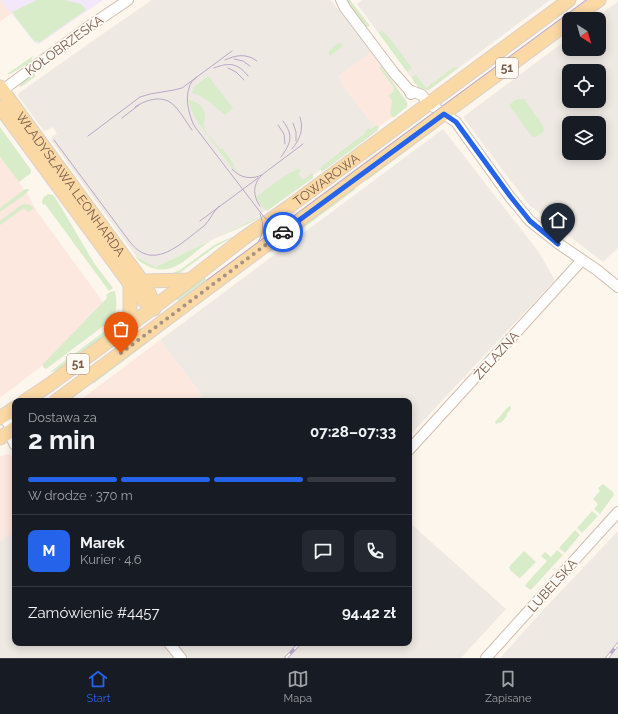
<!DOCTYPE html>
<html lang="pl">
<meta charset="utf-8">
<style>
body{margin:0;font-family:Raleway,sans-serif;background:#242831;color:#f1f3f6;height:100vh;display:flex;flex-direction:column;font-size:15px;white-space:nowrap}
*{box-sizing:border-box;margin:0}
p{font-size:13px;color:#9ea1a6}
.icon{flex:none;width:22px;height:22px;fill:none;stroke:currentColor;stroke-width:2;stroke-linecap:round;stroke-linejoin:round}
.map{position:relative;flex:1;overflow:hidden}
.panel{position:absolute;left:12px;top:398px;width:400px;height:248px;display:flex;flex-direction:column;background:#171b24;border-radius:8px;box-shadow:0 2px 10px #0003}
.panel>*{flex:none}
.needle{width:26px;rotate:143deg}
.controls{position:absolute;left:562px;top:12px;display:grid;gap:8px}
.controls a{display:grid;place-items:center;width:44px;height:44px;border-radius:8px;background:#171b24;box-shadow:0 2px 10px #0003;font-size:20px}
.pin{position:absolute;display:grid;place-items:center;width:34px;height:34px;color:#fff;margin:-41px -17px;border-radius:50% 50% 50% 0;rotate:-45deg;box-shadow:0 0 4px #0007}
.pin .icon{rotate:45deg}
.courier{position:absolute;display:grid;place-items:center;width:40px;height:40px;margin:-20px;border:3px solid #2563eb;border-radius:50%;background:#fff;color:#222;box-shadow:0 1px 5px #0007}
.summary em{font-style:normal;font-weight:700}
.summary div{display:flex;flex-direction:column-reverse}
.summary{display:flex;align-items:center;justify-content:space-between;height:68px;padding:0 16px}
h1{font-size:26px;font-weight:700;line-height:30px}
.bar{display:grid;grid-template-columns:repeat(4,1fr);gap:6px 4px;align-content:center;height:48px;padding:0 16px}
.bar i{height:5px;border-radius:3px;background:#363941}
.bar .current{background:#2563eb}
.bar p{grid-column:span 4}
.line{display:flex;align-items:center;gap:10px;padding:0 16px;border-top:1px solid #363941}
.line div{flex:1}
.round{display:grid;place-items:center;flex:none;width:42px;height:42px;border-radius:8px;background:#242831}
.tab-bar{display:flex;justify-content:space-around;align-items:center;height:56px;border-top:1px solid #363941;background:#171b24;font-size:11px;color:#9ea1a6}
.tab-bar a{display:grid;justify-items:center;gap:2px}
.tab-bar .current{color:#2563eb}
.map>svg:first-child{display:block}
</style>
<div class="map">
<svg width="618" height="658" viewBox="0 0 618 658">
<rect width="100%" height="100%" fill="#fdf6ec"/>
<g fill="#fde8e0">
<path d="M0 0H1L12 13 0 22Z"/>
<path d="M603 12 609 20 599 27V19H594Z"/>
<path d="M370 51 407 102 408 105 376 129 344 87 339 76 369 54Z"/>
<path d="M0 157 27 193 36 210 103 302 43 365 0 398Z"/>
<path d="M160 340 202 395 195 401H79Z"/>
<path d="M9 454 15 457V531L0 541V456Z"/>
</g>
<g fill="#efe9e4" fill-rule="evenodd">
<path d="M152 0H331L370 51 369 54 339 76 344 87 376 129 251 221 156 267 136 256 51 140 53 136 57 134 53 127 48 130 44 131 18 96 19 93 91 42Z"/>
<path d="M362 0H550L429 90 419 88 357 4Z"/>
<path d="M618 2V248L603 262 529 205 463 117 569 38V49H599V27L609 20 603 12ZM569 71H599V101H569ZM569 123H599V153H569Z"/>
<path d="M443 129 538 251 555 280 409 436V401H195L202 395 160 340Z"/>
<path d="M409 522 506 609 461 658H0V541L15 531V643H409Z"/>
<path d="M618 531V658H500L546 607Z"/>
</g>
<path fill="#f3e8fa" d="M1 0H103L39 44 35 43Z"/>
<g fill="#d8ecc9">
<path d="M37 0H64L81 4 86 10 40 42 34 41 12 12Z"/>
<path d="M346 0H350L370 26 367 27 363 25 348 4Z"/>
<path d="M382 31 388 36 412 68 407 72 379 33Z"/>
<path d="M338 43 342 44 343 46 330 56 329 55V51Z"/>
<path d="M33 56 31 62 10 74H7Z"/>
<path d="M381 66 407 102V107L393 118 390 113 392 101 388 95 393 92 394 88 388 79 379 67Z"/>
<path d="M454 67H457L458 68 429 90 419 88 411 77 416 75 417 76 426 88Z"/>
<path d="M31 74H33L36 76 21 87 19 86Z"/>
<path d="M208 76 233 108 225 115C215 107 205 96 192 93L195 86Z"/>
<path d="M517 99H524L542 124 544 128 543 132 535 137H532L509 105Z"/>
<path d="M189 100C199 102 206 108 205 118 204 121 203 124 204 128 207 134 215 143 220 149L222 148 234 164 233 166 239 174 232 168 195 118 191 109Z"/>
<path d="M376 125 379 127 377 131 322 172C320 170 320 168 322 166L364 134 368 128 372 129Z"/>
<path d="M439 125 440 126 366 181 368 176Z"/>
<path d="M0 127 31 170V173L19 182 0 157Z"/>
<path d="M300 169 301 171 298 174 303 180 312 173 313 175V178L267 211 260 204 256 197 284 176 298 169Z"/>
<path d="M352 188 356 189 279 246 273 251 268 252 251 264 260 254Z"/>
<path d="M27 189H29L27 193 0 212V208L24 190Z"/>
<path d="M48 194 53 195 58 202 94 263 113 288 109 291 45 204 43 205 42 201 43 198Z"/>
<path d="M25 204 30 205 34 208 28 212 24 208 0 225V221L21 205Z"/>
<path d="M259 216 260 217C245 227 228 232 212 240 192 251 176 278 150 267 144 264 139 262 135 256L156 267 251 221Z"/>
<path d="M241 233 215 247 181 272 176 274H165L173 273 180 270 214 245Z"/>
<path d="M260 234 204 276 208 282 180 303 175 297Z"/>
<path d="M115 291C117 302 118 312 110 321L46 369 43 367V364L107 298 106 295 110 292Z"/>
<path d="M123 310H126C125 315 124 321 120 325 109 338 92 344 79 354 70 359 60 371 50 372L113 325C117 321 119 314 123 310Z"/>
<path d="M180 317 179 319 93 384V380Z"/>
<path d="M511 406V409L506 415 507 416 502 422 496 424 495 422 508 407Z"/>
<path d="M603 484 613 492 614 495 600 514 594 509 598 504 593 499 600 491 598 488Z"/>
<path d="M592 511 598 516 582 533 577 528Z"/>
<path d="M575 530 580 535 565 553 559 548Z"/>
<path d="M557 550 563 555 531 590 525 586 526 584 547 561 541 556 545 552 551 557Z"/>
<path d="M524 551 536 562 520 578H519L510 570 509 567Z"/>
</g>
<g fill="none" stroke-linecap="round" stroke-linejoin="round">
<g stroke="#d1beb0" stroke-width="12">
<g id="minor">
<path d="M341 0 345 8 394 73 409 90 411 94"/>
<path d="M409 90 422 95 428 103 456 122 510 197 530 221 559 244 597 270 618 287"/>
<path d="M0 92 88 27 128 0"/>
<path d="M3 416 13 430 12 439 15 445"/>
<path d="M409 450 582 260"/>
<path d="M169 643 181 658"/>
<path d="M486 658 618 512"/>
</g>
</g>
<g stroke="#dad1cd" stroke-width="15">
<g id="major">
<path d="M573 19 599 0"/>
<path id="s1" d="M0 87 142 281 150 295 153 308"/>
<path d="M0 107 130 284 143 300 154 309"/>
<path d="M142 281 190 280"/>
<path d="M130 284V325"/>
<path id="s2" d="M25 401 49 385 106 343 190 280 244 238 290 206 569 0"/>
<path d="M56 401 356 178 569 22"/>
<path d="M0 418 15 408"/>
<path d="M0 438 15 428"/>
</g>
</g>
<use href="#minor" stroke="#fff" stroke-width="10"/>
<use href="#major" stroke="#fbd9a5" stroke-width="13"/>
<g stroke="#b9a8c9" stroke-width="1">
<path d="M234 59 243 61 250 66"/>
<path d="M225 60C236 55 246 53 257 61"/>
<path d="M214 68C229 62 238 63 248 76"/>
<path d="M228 68 236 72 244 80"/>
<path d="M197 77C193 80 190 83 189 88 185 98 189 117 195 127L264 217C271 223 279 224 287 221"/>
<path d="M135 107C144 101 157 96 168 101 177 105 186 122 192 130"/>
<path d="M122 118 139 105"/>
<path d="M293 123 296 132V141"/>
<path d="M278 125 284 134 285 144"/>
<path d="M88 136 140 97 150 94 174 90 182 88 232 51"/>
<path d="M54 140 130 242C154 273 182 242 204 226 210 220 213 212 219 206"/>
<path d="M292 149C300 139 304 130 300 117"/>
<path d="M281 157C291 143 294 136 283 121"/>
<path d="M232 169C240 178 251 180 262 175"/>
<path d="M260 206C252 195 253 183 263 174L303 144"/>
<path d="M200 221 258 178"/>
<path d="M258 242C264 233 264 224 260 214"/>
<path d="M207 280 586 0"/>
</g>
<g stroke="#b9a8c9" stroke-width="3.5">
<g id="rail">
<path d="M286 658 300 643"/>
<path d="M607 658 618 644"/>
</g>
</g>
<use href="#rail" stroke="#fffaf3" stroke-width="2" stroke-dasharray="6" stroke-linecap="butt"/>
</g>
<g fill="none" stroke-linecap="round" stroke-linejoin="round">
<path stroke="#a89285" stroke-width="4" stroke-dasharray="0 7.2" d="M121 353 283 232"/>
<path stroke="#2563eb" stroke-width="5" d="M283 232 444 114 456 122 510 196 530 221 558 244"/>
</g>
<g text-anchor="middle" stroke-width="3.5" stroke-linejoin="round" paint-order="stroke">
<g fill="#fffaf3" stroke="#a28b7f" stroke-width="1">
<rect x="496" y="58" width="22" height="20" rx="3"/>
<rect x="67" y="354" width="22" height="20" rx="3"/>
</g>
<g font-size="12" font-weight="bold" fill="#7a5c4d">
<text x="507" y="72">51</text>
<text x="78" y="368">51</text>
</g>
<g font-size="13" fill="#7a5c4d" stroke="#fffaf3">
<text transform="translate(64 45) rotate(-36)" y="5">KOŁOBRZESKA</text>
<text dy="5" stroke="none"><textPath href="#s2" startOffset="374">TOWAROWA</textPath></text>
<text dy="5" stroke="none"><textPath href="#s1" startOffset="120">WŁADYSŁAWA LEONHARDA</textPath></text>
<text transform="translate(496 355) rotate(-48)" y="5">ŻELAZNA</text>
<text transform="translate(552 585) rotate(-48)" y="5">LUBELSKA</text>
</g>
</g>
</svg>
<div class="controls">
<a><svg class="needle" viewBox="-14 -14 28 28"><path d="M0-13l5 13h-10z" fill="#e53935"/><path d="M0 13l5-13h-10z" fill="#9ea1a6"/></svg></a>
<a><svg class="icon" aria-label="locate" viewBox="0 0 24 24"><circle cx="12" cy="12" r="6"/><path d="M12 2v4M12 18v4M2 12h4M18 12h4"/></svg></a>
<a><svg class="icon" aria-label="layers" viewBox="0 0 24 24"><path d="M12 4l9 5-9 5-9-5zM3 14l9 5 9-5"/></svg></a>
</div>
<div class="pin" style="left:121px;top:353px;background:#ea580c"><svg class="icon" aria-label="bag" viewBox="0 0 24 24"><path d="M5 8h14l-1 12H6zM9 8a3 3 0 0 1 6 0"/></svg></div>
<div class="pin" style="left:558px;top:244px;background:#1f2937"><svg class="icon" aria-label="home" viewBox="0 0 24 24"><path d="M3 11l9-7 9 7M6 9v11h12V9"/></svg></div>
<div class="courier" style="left:283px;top:232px"><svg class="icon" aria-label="car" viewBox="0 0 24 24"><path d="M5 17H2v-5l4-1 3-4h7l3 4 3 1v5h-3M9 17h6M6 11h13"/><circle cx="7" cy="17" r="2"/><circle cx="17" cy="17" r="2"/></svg></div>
<section class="panel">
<div class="summary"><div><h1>2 min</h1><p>Dostawa za</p></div><em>07:28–07:33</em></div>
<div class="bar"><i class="current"></i><i class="current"></i><i class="current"></i><i></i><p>W drodze · 370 m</p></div>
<div class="line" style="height:72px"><b class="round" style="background:#2563eb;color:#fff">M</b><div><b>Marek</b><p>Kurier · 4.6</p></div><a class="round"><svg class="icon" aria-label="chat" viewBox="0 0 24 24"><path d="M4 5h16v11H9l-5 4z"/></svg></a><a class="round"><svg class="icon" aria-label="phone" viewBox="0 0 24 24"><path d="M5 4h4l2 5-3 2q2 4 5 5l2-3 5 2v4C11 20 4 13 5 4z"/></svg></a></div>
<div class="line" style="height:52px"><div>Zamówienie #4457</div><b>94.42 zł</b></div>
</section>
</div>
<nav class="tab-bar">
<a class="current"><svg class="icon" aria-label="home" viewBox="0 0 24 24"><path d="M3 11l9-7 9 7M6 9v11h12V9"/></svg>Start</a>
<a><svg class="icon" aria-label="map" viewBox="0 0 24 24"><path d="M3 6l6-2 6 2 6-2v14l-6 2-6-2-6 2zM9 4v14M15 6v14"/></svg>Mapa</a>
<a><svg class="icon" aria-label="saved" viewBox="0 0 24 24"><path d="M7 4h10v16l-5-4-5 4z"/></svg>Zapisane</a>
</nav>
